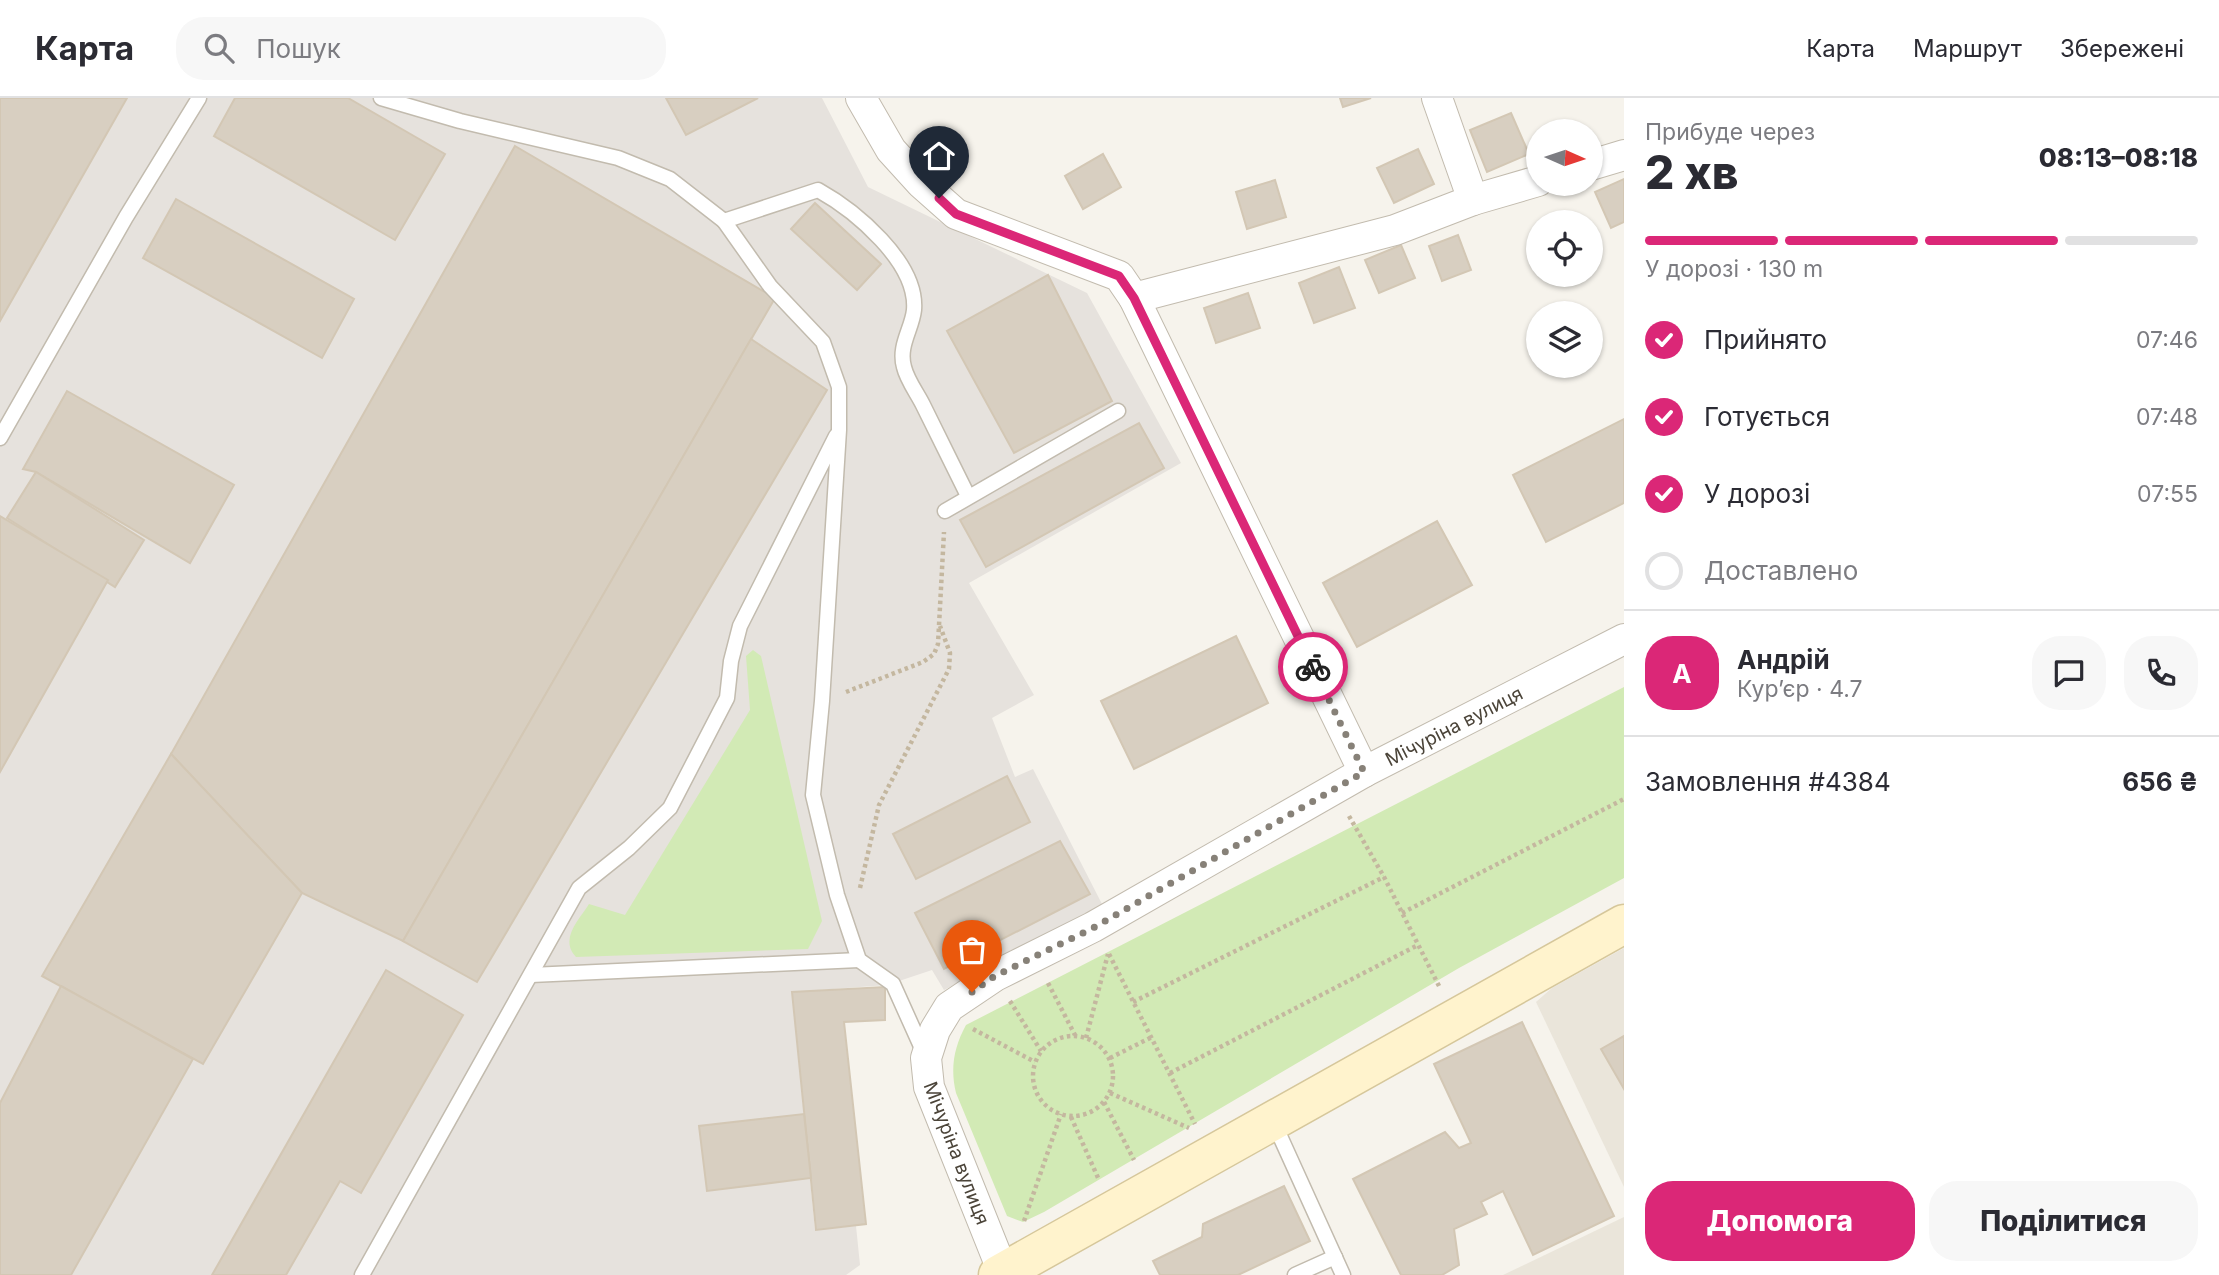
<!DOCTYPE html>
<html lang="uk">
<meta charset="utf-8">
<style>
body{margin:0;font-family:Inter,sans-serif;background:#f7f7f7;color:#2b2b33;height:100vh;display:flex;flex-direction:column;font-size:26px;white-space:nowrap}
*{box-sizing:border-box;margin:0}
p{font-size:23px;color:#7c7c81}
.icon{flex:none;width:38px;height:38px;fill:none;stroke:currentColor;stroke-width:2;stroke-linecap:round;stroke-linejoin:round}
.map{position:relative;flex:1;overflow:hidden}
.details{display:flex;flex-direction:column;background:#fff;width:595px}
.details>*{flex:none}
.needle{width:46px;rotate:93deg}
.controls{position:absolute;left:1526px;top:21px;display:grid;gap:14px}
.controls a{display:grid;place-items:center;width:77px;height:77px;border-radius:50%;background:#fff;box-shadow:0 2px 5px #0004;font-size:35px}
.pin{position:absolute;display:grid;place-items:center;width:60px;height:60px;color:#fff;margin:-72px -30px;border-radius:50% 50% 50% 0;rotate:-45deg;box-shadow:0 0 7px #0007}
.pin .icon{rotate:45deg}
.courier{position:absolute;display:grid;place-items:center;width:70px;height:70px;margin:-35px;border:5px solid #db2777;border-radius:50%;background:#fff;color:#222;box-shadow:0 2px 9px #0007}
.overview em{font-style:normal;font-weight:800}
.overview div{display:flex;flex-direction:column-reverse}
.overview{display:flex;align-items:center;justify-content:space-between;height:119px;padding:0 21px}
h1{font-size:46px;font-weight:800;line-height:52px}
.bar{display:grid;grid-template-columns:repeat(4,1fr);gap:10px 7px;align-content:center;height:84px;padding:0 21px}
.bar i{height:9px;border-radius:5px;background:#e1e1e2}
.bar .active{background:#db2777}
.bar p{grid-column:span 4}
.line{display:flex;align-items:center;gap:18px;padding:0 21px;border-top:2px solid #e1e1e2}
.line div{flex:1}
.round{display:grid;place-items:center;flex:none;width:74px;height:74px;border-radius:28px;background:#f7f7f7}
ol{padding:0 21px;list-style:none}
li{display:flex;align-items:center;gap:21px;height:77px}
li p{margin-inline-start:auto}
li .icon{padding:7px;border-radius:50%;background:#db2777;color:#fff;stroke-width:4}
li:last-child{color:#7c7c81}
li i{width:38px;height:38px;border:4px solid #e1e1e2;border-radius:50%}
.action{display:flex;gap:14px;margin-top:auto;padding:14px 21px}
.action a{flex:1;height:80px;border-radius:28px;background:#db2777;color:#fff;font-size:28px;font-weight:800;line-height:80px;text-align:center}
.action a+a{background:#f7f7f7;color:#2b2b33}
header{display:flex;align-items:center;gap:42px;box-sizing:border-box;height:98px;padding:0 35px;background:#fff;border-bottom:2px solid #e1e1e2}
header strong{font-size:33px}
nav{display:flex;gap:38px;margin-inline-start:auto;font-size:24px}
.search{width:490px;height:63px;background:#f7f7f7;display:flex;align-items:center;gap:18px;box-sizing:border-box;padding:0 24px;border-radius:28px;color:#7c7c81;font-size:26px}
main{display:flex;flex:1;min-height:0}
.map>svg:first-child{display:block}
</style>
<header>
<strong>Карта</strong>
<div class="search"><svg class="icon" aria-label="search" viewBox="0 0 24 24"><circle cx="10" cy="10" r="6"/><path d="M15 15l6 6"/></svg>Пошук</div>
<nav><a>Карта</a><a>Маршрут</a><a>Збережені</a></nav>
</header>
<main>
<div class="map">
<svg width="1624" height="1177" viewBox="0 0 1624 1177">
<rect width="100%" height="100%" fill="#f6f3ec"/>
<g fill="#eae5da">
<path d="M1624 850V1089L1536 904 1552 890Z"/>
<path d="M1624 1119V1177H1503Z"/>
</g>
<path fill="#e6e2dd" d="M0 0H822L868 89 1087 195 1181 365 969 485 1034 597 992 620 1015 679 1033 671 1104 810 944 892 932 872 887 887 792 894 815 1132 856 1128 860 1167 846 1177H0Z"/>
<g fill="#d2eab5">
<path d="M753 552 761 558 822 823 808 851 576 859C559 841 579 822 589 806L625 817 750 612 746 558Z"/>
<path d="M1624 589V780L1459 870 1044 1114 1023 1124 1007 1118 956 995C950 970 954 949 966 927Z"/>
</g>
<g fill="#d8cfc1" stroke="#d3c7b4" stroke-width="2">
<path d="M0 0H127L0 223Z"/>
<path d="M235 0H348L445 56 395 142 214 38Z"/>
<path d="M666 0H758L686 37Z"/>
<path d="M1340 0H1371L1343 9Z"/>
<path d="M1511 15 1529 56 1487 74 1470 32Z"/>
<path d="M515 48 775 200 403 843 302 795 171 656Z"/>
<path d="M1418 51 1434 86 1394 105 1377 70Z"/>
<path d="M1103 56 1121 89 1083 111 1065 78Z"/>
<path d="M1624 81V124L1611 130 1595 94Z"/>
<path d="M1275 82 1286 119 1247 131 1236 94Z"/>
<path d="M176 101 354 201 322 260 143 160Z"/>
<path d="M815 105 881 166 857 192 791 131Z"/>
<path d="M1458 137 1471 172 1442 183 1429 148Z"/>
<path d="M1401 147 1415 180 1379 195 1365 162Z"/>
<path d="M1339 169 1355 210 1314 225 1299 185Z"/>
<path d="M1048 177 1112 303 1014 355 947 233Z"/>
<path d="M1248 195 1260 230 1216 245 1204 210Z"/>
<path d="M751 241 827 292 477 884 403 843Z"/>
<path d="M67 293 234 387 190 465 36 374 23 371Z"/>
<path d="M1624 321V405L1546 444 1513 377Z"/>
<path d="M1139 325 1164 370 986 469 960 422Z"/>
<path d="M36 374 144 442 115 489 7 420Z"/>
<path d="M0 418 108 482 0 674Z"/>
<path d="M1437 423 1472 487 1357 549 1323 485Z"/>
<path d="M1236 538 1268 605 1134 671 1101 603Z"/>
<path d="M171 656 302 795 203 966 42 878Z"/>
<path d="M1007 678 1030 724 916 781 893 736Z"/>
<path d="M1060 743 1090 796 944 871 915 815Z"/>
<path d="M386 872 463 917 361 1095 340 1083 286 1177H212Z"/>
<path d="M61 888 193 961 71 1177H0V1005Z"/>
<path d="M885 889V922L844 924 866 1126 816 1132 792 894Z"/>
<path d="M1522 924 1614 1118 1533 1157 1503 1093 1481 1104 1487 1116 1454 1131 1459 1167 1442 1177H1401L1353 1081 1445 1034 1459 1050 1471 1045 1434 966Z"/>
<path d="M1624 938V991L1601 951Z"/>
<path d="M804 1016 811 1080 707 1093 699 1028Z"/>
<path d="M1284 1088 1310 1143 1238 1177H1160L1153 1163 1202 1139 1203 1126Z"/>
</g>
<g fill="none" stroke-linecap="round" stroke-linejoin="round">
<g stroke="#c2bbae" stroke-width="17">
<g id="lane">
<path d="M381 0 460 23 618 60 670 81 724 123"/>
<path d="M0 340 126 119 199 0"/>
<path d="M945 413 1118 313"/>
<path d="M531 877 859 862"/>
<path d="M924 955 893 886 859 862 837 797 813 697 822 603 839 332V289L823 244 770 188 724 123 818 92C854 112 918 164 914 212 912 231 898 248 904 269 907 282 917 295 923 307 938 337 953 368 968 398"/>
<path d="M1274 1025 1343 1177"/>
<path d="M362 1177 579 790 629 750 670 710 727 600 731 563 740 528 836 338"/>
<path d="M1295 1177 1335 1159"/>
</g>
</g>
<g stroke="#c2bbae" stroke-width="32">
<g id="street">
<path d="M861 0 891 52 921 85 956 116 1119 178 1134 200 1364 674"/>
<path d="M1437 0 1473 102"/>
<path d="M1591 67 1624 57"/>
<path d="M1134 200 1395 132 1473 102 1538 83"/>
<path id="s1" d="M1003 1174 929 989 926 960 935 932 949 909 995 878 1093 829 1364 674 1624 541"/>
</g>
</g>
<g stroke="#d6c79b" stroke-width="41">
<path id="secondary" d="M998 1177 1624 826"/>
</g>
<g stroke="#c4b79f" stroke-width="4.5" stroke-dasharray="3.5 3.5" stroke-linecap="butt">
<path d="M846 594 923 564 934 556 938 546 944 434"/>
<path d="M1349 718 1384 779 1440 890"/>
<path d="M860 790 879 707 949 571 950 555 940 528"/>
<path d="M1402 815 1624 701"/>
<path d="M1109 856 1195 1026"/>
<path d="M1048 885 1075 937"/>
<path d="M1010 903 1041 953"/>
<path d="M1133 904 1384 779"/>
<path d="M973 931 1035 964"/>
<circle cx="1073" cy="978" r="40"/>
<path d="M1086 940 1108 856"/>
<path d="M1110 960 1152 939"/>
<path d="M1170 975 1418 847"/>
<path d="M1110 995 1189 1030"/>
<path d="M1104 1004 1134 1062"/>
<path d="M1071 1019 1099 1082"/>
<path d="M1024 1123 1061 1016"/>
</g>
<use href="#lane" stroke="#fff" stroke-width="14"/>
<use href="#street" stroke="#fff" stroke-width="30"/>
<use href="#secondary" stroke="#fff3cd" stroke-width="38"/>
</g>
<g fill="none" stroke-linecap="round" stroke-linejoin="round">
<path stroke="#878178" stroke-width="7" stroke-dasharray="0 12.6" d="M972 894 995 878 1093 830 1364 674 1313 569"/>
<path stroke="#db2777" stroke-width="9" d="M939 100 956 116 1119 178 1134 200 1313 569"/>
</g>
<g text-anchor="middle" stroke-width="5" stroke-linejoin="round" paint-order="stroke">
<g font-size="19" fill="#4b4439" stroke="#fff">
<text dy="7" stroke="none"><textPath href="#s1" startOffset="863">Мічуріна вулиця</textPath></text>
<text transform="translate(957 1055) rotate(69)" y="7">Мічуріна вулиця</text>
</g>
</g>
</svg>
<div class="controls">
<a><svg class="needle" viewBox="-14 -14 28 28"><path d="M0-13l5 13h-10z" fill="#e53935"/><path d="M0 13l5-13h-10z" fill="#7c7c81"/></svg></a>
<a><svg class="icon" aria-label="locate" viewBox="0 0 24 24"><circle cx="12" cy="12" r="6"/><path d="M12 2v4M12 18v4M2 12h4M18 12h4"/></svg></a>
<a><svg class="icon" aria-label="layers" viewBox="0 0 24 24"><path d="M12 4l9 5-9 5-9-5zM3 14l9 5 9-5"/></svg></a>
</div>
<div class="pin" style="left:972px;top:894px;background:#ea580c"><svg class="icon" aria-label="bag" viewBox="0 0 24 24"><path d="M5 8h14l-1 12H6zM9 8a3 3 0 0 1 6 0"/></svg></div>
<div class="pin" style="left:939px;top:100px;background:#1f2937"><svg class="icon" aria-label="home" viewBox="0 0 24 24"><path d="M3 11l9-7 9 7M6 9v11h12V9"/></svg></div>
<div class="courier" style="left:1313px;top:569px"><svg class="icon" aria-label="bike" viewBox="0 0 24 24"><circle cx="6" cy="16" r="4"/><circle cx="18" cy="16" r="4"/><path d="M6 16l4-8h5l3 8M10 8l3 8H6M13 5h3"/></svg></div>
</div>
<section class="details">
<div class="overview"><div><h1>2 хв</h1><p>Прибуде через</p></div><em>08:13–08:18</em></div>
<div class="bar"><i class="active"></i><i class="active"></i><i class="active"></i><i></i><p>У дорозі · 130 m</p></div>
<ol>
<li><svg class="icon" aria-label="check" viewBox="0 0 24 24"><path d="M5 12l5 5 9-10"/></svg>Прийнято<p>07:46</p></li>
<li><svg class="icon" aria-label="check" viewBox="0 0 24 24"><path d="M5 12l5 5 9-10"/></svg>Готується<p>07:48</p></li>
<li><svg class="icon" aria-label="check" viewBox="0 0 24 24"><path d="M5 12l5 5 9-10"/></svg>У дорозі<p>07:55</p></li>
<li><i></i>Доставлено</li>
</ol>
<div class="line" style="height:126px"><b class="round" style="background:#db2777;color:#fff">А</b><div><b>Андрій</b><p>Кур’єр · 4.7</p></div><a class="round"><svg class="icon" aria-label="chat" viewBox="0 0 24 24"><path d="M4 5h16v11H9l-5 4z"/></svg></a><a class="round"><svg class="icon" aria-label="phone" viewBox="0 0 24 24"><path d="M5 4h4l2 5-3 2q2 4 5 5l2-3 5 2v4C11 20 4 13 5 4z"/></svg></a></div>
<div class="line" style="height:91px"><div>Замовлення #4384</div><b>656 ₴</b></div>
<div class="action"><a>Допомога</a><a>Поділитися</a></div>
</section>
</main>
